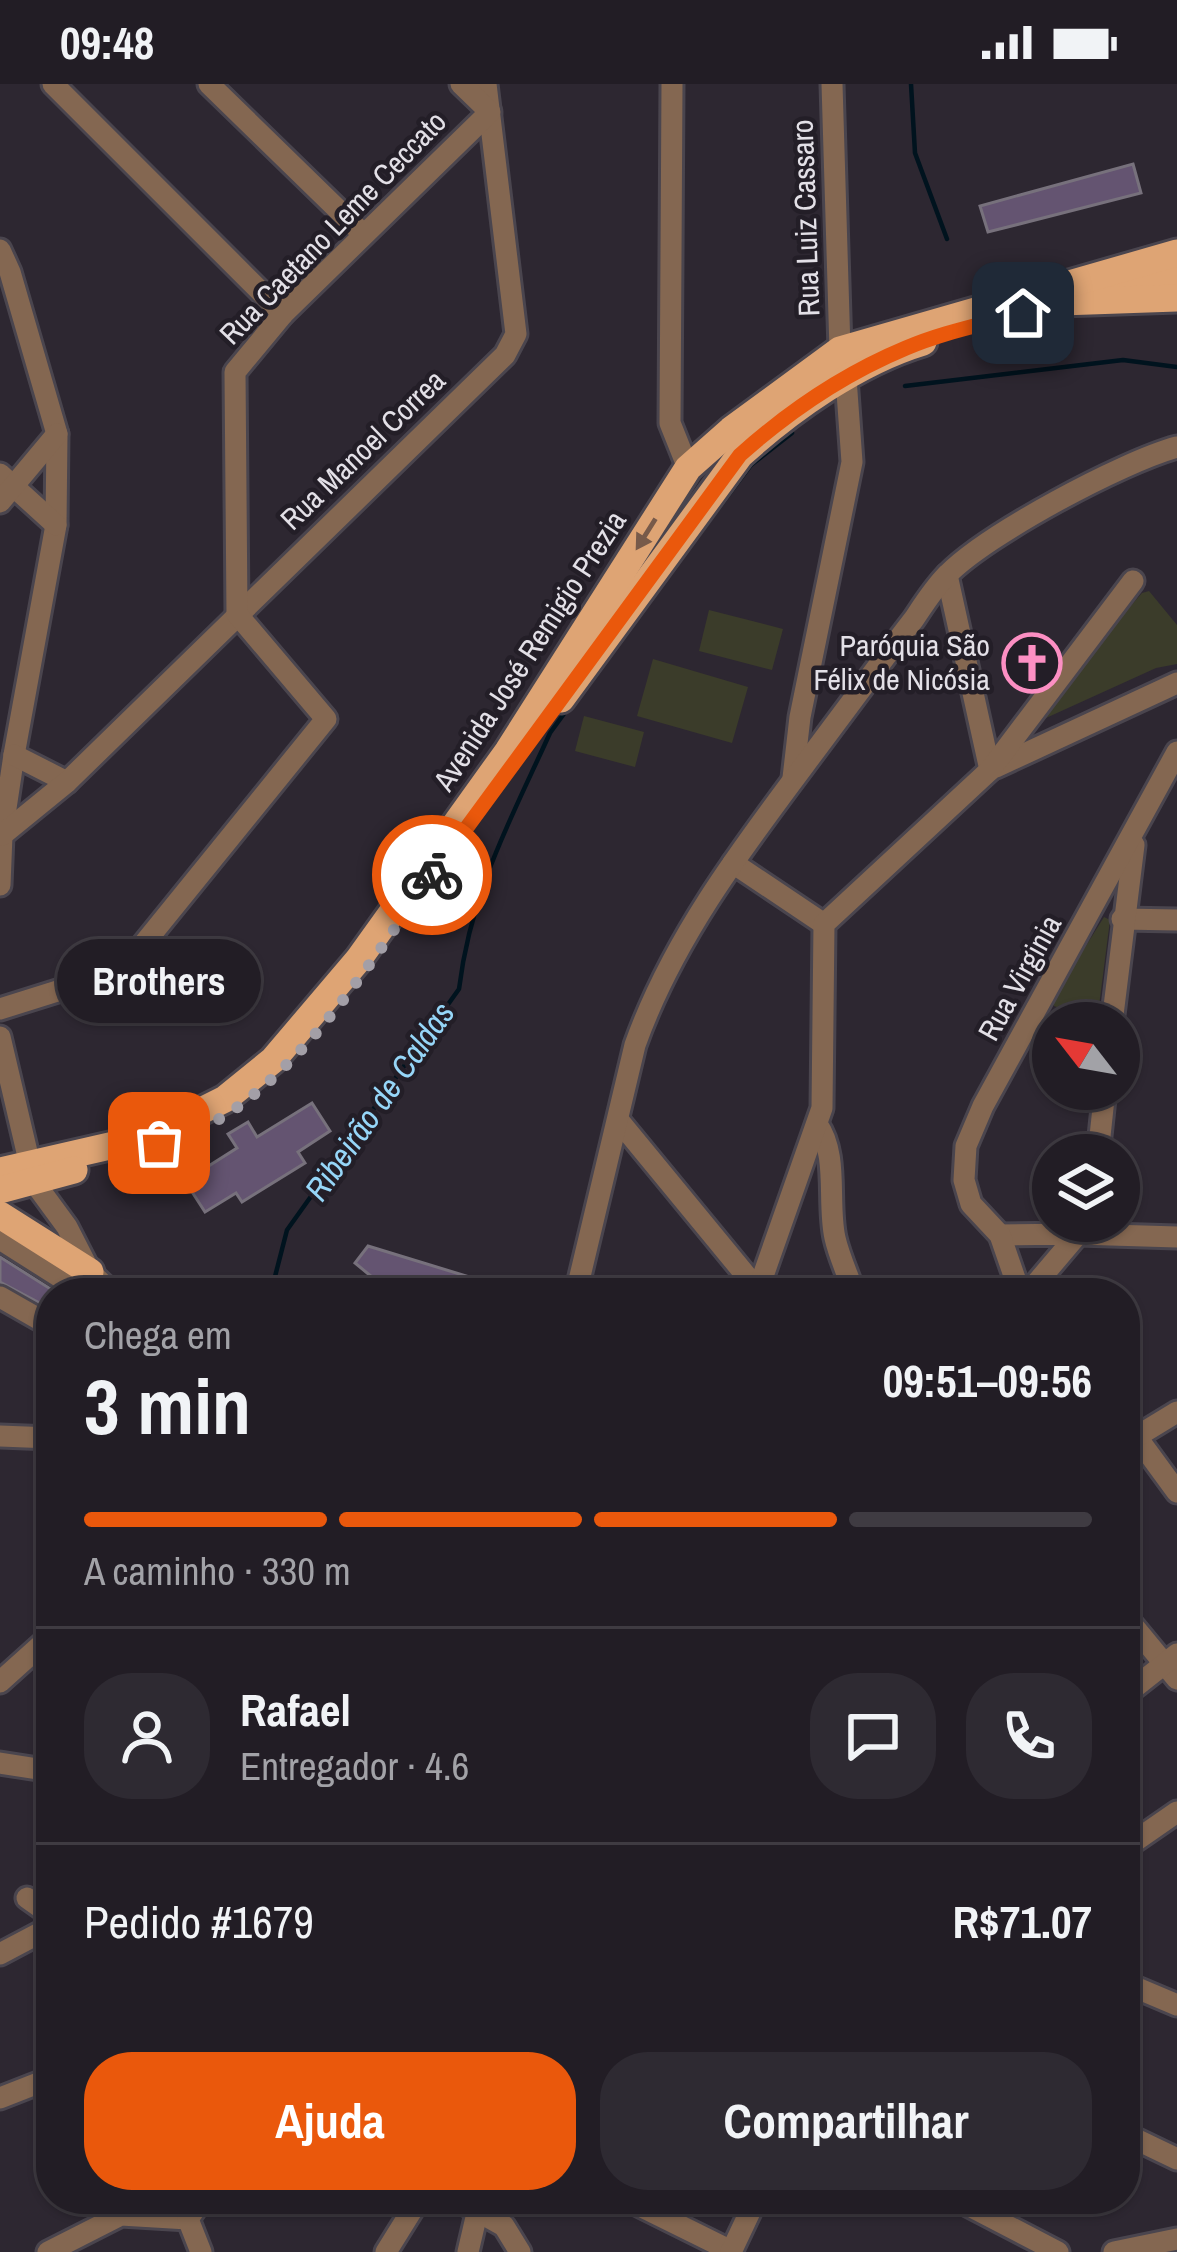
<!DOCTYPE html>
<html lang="pt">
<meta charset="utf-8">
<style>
body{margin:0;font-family:"Archivo Narrow",sans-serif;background:#2e2a32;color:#f1f3f6;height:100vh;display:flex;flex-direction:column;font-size:45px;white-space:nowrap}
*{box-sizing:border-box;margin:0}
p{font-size:39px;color:#a2a2a7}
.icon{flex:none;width:66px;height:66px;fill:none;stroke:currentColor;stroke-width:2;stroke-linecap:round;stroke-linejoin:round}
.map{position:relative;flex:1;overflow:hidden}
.panel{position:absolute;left:36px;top:1194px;width:1104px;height:936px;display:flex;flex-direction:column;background:#221d25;border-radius:48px;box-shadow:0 3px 9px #0004,0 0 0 3px #3f3b42}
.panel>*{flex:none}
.needle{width:78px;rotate:301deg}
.fabs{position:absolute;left:1032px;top:918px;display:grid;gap:24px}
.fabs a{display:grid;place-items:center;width:108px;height:108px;border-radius:50%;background:#221d25;box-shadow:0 3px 9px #0004,0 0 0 3px #3f3b42;font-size:60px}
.pin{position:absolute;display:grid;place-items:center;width:102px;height:102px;color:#fff;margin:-51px;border-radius:24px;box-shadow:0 6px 18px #0006}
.courier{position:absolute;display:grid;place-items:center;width:120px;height:120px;margin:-60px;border:9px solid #ea580c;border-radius:50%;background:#fff;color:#222;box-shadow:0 3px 15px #0007}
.bubble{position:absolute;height:84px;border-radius:42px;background:#221d25;box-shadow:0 3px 9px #0004,0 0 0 3px #3f3b42;font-size:39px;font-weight:700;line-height:84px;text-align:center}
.overview em{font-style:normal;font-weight:700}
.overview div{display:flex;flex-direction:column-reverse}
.overview{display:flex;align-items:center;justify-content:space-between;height:204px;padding:0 48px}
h1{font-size:78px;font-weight:700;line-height:90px}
.bar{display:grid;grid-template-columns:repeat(4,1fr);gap:18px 12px;align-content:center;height:144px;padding:0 48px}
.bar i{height:15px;border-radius:9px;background:#3f3b42}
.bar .selected{background:#ea580c}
.bar p{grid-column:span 4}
.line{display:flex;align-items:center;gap:30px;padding:0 48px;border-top:3px solid #3f3b42}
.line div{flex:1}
.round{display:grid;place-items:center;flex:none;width:126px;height:126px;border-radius:48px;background:#2e2a32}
.cta{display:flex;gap:24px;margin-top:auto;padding:24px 48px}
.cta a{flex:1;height:138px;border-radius:48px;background:#ea580c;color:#fff;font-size:48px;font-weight:700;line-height:138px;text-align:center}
.cta a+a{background:#2e2a32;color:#f1f3f6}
.status{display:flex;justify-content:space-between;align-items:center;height:84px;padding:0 60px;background:#221d25;direction:ltr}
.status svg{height:33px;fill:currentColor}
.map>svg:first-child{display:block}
</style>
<div class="status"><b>09:48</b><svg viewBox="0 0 49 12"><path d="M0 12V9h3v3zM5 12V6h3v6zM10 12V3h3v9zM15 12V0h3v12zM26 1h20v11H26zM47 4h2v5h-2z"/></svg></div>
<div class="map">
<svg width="1177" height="2168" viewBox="0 0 1177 2168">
<rect width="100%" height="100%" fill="#2d2731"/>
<g fill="#3b3c2a">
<path d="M1149 507 1177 541V580L1156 584 1046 634 1040 625 1142 509Z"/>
<path d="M709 526 783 545 772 586 699 567Z"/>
<path d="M653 575 748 603 732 659 637 632Z"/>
<path d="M584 632 644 648 635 683 575 667Z"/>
<path d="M1104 833 1110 836 1098 930 1089 935 1054 922 1052 916Z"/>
</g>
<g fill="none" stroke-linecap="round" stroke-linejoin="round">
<g stroke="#00131e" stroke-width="4.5">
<path d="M911 0 915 69 947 155"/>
<path d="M905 302 1123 276 1177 283"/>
<path d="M696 454 751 381 792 349"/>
<path d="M271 1208 287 1146 459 905C471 807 510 737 550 649L566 627"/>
</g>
</g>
<g fill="#645471" stroke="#77717c" stroke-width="3">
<path d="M1133 80 1141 109 988 148 980 122Z"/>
<path d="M312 1019 330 1047 298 1068 305 1079 242 1118 236 1109 205 1128 185 1097 237 1064 228 1050 248 1038 257 1053Z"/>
<path d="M368 1162 512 1206V1209H358L372 1193 355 1179Z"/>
<path d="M0 1173 57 1209H51V1225L0 1198Z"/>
</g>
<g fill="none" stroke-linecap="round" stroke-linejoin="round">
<g stroke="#4a454e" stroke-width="27">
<g id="minor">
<path d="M53 0 283 230"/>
<path d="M209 0 363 150"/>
<path d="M672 0 670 339 688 384"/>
<path d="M832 0 840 266"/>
<path d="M0 166 10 188 57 350 56 441 14 671 2 751 0 801"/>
<path d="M0 390 56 441"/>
<path d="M0 418 57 350"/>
<path d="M947 491 990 686"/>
<path d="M14 671 67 698"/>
<path d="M996 683 1177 599"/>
<path d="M793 694 800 633 852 378 846 294"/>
<path d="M2 751 67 698 505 271 516 250 486 0"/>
<path d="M733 779 824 840"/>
<path d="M1122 835 1177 836"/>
<path d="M0 925 86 898 142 862 326 635 237 530 235 288 283 230 490 28 461 0"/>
<path d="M1112 939 1134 761"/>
<path d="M0 953 34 1098 67 1143 90 1188 112 1209"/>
<path d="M619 1037 758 1206"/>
<path d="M817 1040C839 1071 827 1118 835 1154 839 1172 848 1191 854 1209"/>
<path d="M1098 1071 1105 1005"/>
<path d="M1078 1150 1177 1153"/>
<path d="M1000 1151 1078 1150 1028 1209"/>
<path d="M0 1155 85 1209"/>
<path d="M576 1209 635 961C677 843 758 744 832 644 859 608 886 571 914 535 924 520 934 504 947 491 987 450 1122 378 1177 363"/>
<path d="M757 1209 822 1024 824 840 990 686 1133 497"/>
<path d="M1020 1209 1000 1151 971 1120 964 1096 966 1062 983 1022 1177 668"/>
<path d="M0 1213 51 1242"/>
<path d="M0 1352 51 1354"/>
<path d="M1136 1352 1177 1408"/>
<path d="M1126 1359 1177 1328"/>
<path d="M1125 1532 1177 1595"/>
<path d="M0 1598 51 1552"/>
<path d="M1125 1611 1177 1570"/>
<path d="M0 1679 51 1687"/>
<path d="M1125 1764 1177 1728"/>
<path d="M27 1814 51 1831"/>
<path d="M0 1870 51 1843"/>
<path d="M1125 1899 1177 1921"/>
<path d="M0 2014 51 1994"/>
<path d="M1125 2050 1177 2075"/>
<path d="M456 2115 504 2142 520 2168"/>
<path d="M626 2115 731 2167"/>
<path d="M956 2115 1058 2168"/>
<path d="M48 2168 121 2131 188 2135"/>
<path d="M201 2168 188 2135 202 2115"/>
<path d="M386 2168 419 2115"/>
<path d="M468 2168 478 2125"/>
<path d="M731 2168 756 2115"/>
<path d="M1114 2168 1177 2155"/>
</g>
</g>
<g stroke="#4a454e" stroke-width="33">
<g id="major">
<path d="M1111 207 1177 193"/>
<path d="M1061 218 1177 214"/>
<path d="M561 615 740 371C791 325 857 278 923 258"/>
<path d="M0 1087 114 1061 185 1035 225 1015 273 976 358 876 508 667 688 384 731 346 840 266 1177 169"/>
<path d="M0 1106 74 1086"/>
<path d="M0 1131 90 1188"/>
</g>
</g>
<use href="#minor" stroke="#846751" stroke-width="21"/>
<use href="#major" stroke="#dea474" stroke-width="27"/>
</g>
<defs><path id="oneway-solid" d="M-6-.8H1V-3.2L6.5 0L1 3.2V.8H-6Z" transform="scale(3)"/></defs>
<use fill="#775a4a" href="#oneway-solid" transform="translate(646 450) rotate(122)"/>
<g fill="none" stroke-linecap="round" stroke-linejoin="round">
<path stroke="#a39fa7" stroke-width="12" stroke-dasharray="0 21.6" d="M159 1059C185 1050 213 1041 235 1025 317 966 374 873 432 791"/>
<path stroke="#ea580c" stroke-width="15" d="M432 791 740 371C788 328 846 289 906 264 943 248 985 240 1023 229"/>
</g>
<defs>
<g id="church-ring" transform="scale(3)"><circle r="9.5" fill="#231e27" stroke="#fc8fc3" stroke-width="1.5"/><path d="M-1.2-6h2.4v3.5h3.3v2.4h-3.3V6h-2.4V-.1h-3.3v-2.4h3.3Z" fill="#fc8fc3"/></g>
</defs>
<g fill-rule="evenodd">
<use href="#church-ring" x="1032" y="579"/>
</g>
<g text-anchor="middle" stroke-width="9" stroke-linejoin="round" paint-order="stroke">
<g font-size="30" fill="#e3e0e7" stroke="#231e27">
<text transform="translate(806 134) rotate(-92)" y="10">Rua Luiz Cassaro</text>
<text transform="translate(333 144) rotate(-46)" y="10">Rua Caetano Leme Ceccato</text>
<text transform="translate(363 366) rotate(-44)" y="10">Rua Manoel Correa</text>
<text transform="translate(530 567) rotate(-57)" y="10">Avenida José Remigio Prezia</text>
<text transform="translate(1020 894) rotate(-61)" y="10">Rua Virginia</text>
</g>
<g font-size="30" fill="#e3e0e7" stroke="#231e27" text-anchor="end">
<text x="990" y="572">Paróquia São<tspan x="990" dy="34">Félix de Nicósia</tspan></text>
</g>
<g font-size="33" font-style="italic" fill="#96d6f8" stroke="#231e27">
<text transform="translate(379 1017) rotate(-55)" y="12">Ribeirão de Caldas</text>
</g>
</g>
</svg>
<div class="fabs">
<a><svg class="needle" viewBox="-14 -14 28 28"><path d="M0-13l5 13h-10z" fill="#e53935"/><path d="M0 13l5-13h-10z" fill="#a2a2a7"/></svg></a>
<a><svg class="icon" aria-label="layers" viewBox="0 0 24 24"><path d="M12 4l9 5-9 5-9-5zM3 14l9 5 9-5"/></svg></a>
</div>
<div class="pin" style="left:159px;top:1059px;background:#ea580c"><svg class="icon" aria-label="bag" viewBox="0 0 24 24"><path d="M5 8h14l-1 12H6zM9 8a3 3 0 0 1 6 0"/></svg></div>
<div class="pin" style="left:1023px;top:229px;background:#1f2937"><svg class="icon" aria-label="home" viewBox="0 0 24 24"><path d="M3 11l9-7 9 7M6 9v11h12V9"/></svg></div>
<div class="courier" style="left:432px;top:791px"><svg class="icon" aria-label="bike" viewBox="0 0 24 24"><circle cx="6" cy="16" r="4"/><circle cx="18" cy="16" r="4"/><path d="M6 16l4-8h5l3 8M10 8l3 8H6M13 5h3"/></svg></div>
<div class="bubble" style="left:57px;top:855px;width:204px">Brothers</div>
<section class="panel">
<div class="overview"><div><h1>3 min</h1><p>Chega em</p></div><em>09:51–09:56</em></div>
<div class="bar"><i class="selected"></i><i class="selected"></i><i class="selected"></i><i></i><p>A caminho · 330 m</p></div>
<div class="line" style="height:216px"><a class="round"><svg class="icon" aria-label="person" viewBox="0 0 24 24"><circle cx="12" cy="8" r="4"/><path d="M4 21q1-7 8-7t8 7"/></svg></a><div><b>Rafael</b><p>Entregador · 4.6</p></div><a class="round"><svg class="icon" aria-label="chat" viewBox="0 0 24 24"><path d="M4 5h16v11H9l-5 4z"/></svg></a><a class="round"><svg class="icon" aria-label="phone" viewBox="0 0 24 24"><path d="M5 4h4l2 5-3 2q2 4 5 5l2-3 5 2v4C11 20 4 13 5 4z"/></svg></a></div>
<div class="line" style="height:156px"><div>Pedido #1679</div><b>R$71.07</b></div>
<div class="cta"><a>Ajuda</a><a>Compartilhar</a></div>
</section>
</div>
